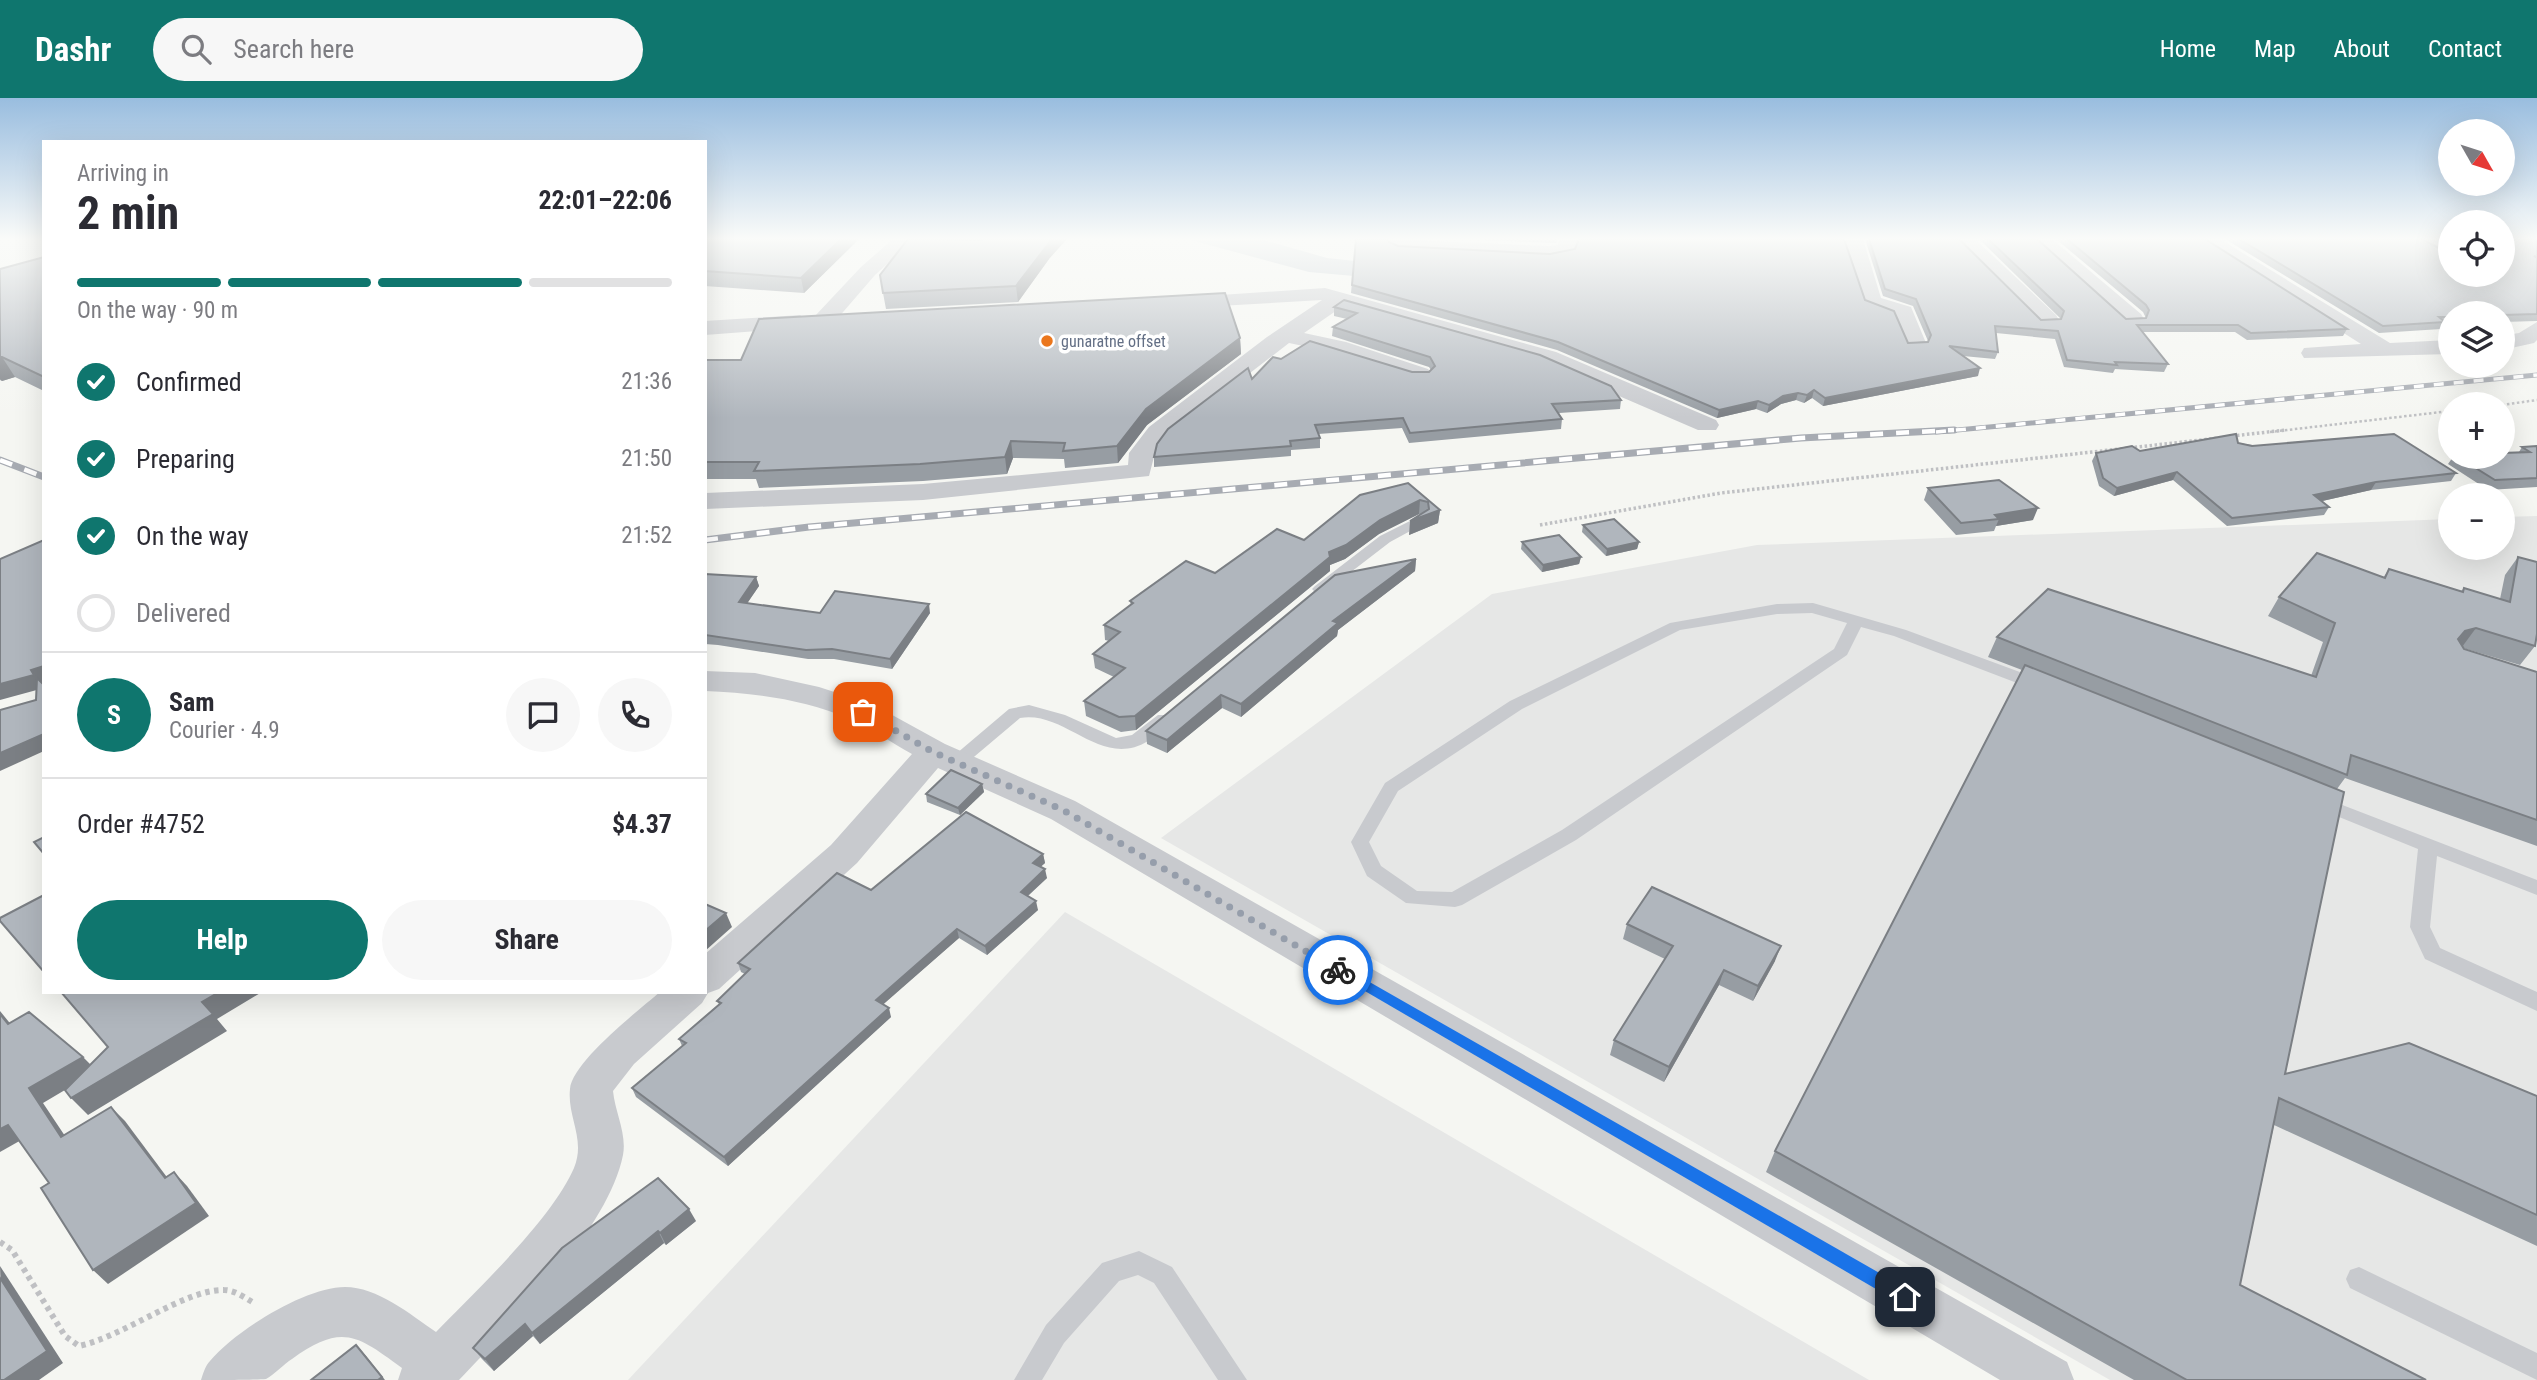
<!DOCTYPE html>
<meta charset="utf-8">
<style>
body{margin:0;font-family:"Roboto Condensed",sans-serif;background:#f7f7f7;color:#2b2b33;height:100vh;display:flex;flex-direction:column;font-size:26px;white-space:nowrap}
*{box-sizing:border-box;margin:0}
p{font-size:23px;color:#7c7c81}
.icon{flex:none;width:38px;height:38px;fill:none;stroke:currentColor;stroke-width:2;stroke-linecap:round;stroke-linejoin:round}
.map{position:relative;flex:1;overflow:hidden}
.sheet{position:absolute;left:42px;top:42px;width:665px;height:854px;display:flex;flex-direction:column;background:#fff;border-radius:0px;box-shadow:0 7px 28px #0002}
.sheet>*{flex:none}
.needle{width:46px;rotate:129deg}
.buttons{position:absolute;left:2438px;top:21px;display:grid;gap:14px}
.buttons a{display:grid;place-items:center;width:77px;height:77px;border-radius:50%;background:#fff;box-shadow:0 7px 28px #0002;font-size:35px}
.pin{position:absolute;display:grid;place-items:center;width:60px;height:60px;color:#fff;margin:-30px;border-radius:14px;box-shadow:0 4px 10px #0006}
.courier{position:absolute;display:grid;place-items:center;width:70px;height:70px;margin:-35px;border:5px solid #1a73e8;border-radius:50%;background:#fff;color:#222;box-shadow:0 2px 9px #0007}
.headline em{font-style:normal;font-weight:700}
.headline div{display:flex;flex-direction:column-reverse}
.headline{display:flex;align-items:center;justify-content:space-between;height:119px;padding:0 35px}
h1{font-size:46px;font-weight:700;line-height:52px}
.bar{display:grid;grid-template-columns:repeat(4,1fr);gap:10px 7px;align-content:center;height:84px;padding:0 35px}
.bar i{height:9px;border-radius:5px;background:#e1e1e2}
.bar .current{background:#0f766e}
.bar p{grid-column:span 4}
.line{display:flex;align-items:center;gap:18px;padding:0 35px;border-top:2px solid #e1e1e2}
.line div{flex:1}
.round{display:grid;place-items:center;flex:none;width:74px;height:74px;border-radius:37px;background:#f7f7f7}
ol{padding:0 35px;list-style:none}
li{display:flex;align-items:center;gap:21px;height:77px}
li p{margin-inline-start:auto}
li .icon{padding:7px;border-radius:50%;background:#0f766e;color:#fff;stroke-width:4}
li:last-child{color:#7c7c81}
li i{width:38px;height:38px;border:4px solid #e1e1e2;border-radius:50%}
.button{display:flex;gap:14px;margin-top:auto;padding:14px 35px}
.button a{flex:1;height:80px;border-radius:42px;background:#0f766e;color:#fff;font-size:28px;font-weight:700;line-height:80px;text-align:center}
.button a+a{background:#f7f7f7;color:#2b2b33}
header{display:flex;align-items:center;gap:42px;box-sizing:border-box;height:98px;padding:0 35px;background:#0f766e;color:#fff}
header strong{font-size:33px}
nav{display:flex;gap:38px;margin-inline-start:auto;font-size:24px}
.search{width:490px;height:63px;background:#f7f7f7;display:flex;align-items:center;gap:18px;box-sizing:border-box;padding:0 24px;border-radius:38px;color:#7c7c81;font-size:26px}
.map>svg:first-child{display:block}
</style>
<header>
<strong>Dashr</strong>
<div class="search"><svg class="icon" aria-label="search" viewBox="0 0 24 24"><circle cx="10" cy="10" r="6"/><path d="M15 15l6 6"/></svg>Search here</div>
<nav><a>Home</a><a>Map</a><a>About</a><a>Contact</a></nav>
</header>
<div class="map">
<svg width="2537" height="1282" viewBox="0 0 2537 1282">
<rect width="100%" height="100%" fill="#f5f6f2"/>
<g fill="#e6e7e6">
<path d="M2537 418V1282H2110L1161 740 1492 496 1757 447 2450 421V450H2502L2503 419Z"/>
<path d="M1065 814 1869 1282H628Z"/>
</g>
<path fill="#c3cbd2" d="M1187 141H1260L1327 160 1374 165 1445 186 1309 174Z"/>
<g fill="none" stroke-linecap="round" stroke-linejoin="round">
<g stroke="#bfc0c3" stroke-width="2.5" stroke-dasharray="2.5 2.5" stroke-linecap="butt">
<path d="M2502 307 2537 302"/>
<path d="M2270 334 2450 313"/>
</g>
<g stroke="#bfc0c3" stroke-width="3.5" stroke-dasharray="2.5 2.5" stroke-linecap="butt">
<path d="M2232 338 2286 332"/>
<path d="M1540 427 1721 395 2219 340"/>
</g>
<path stroke="#bfc0c3" stroke-width="6" stroke-dasharray="4.5 4.5" stroke-linecap="butt" d="M0 1144 12 1152 65 1238 79 1248C125 1238 185 1191 224 1192 235 1192 245 1200 254 1205"/>
<g fill="#c8cace" fill-rule="evenodd">
<path d="M1420 418 1425 419V425L1390 444 1325 494H1315L1312 491 1315 488 1380 438Z"/>
<path d="M1813 505 1906 532 2047 584 2049 588 2047 592H2035L1894 538 1861 529 1847 557 1576 742 1462 807 1455 809 1406 805 1367 778 1351 744 1385 685 1510 603 1670 525 1777 506ZM1812 515 1847 525 1834 551 1562 732 1452 794 1417 793 1381 768 1369 744 1398 693 1522 611 1680 532 1777 516Z"/>
<path d="M1029 607 1065 617 1116 640 1132 637 1158 617H1170L1173 621C1167 630 1157 637 1148 643 1101 672 1066 612 1020 620L962 669H950L947 665 950 661 1009 611Z"/>
<path d="M2319 698 2537 782V797L2437 758 2430 829 2440 850 2537 894V913L2425 861 2410 829 2418 751 2312 708 2310 704Z"/>
<path d="M1139 1153 1172 1169 1247 1282H1218L1154 1185 1138 1177 1119 1183 1064 1245 1042 1282H1014L1046 1227 1102 1165Z"/>
<path d="M2359 1169 2537 1255V1282L2350 1190 2346 1181 2350 1172Z"/>
</g>
<g fill="#c8cace" fill-rule="evenodd">
<path d="M893 141H915L875 177 831 228H815L812 223 815 218 861 169Z"/>
<path d="M1388 141 1549 148 1558 147 1559 141H1579L1573 155 1549 160 1398 152 1391 150Z"/>
<path d="M1843 141H1863L1881 200 1911 209 1926 245 1923 250H1907L1894 218 1865 208Z"/>
<path d="M1954 141H1975L2056 217 2059 222 2056 227H2040Z"/>
<path d="M2030 141H2052L2141 216 2144 221 2141 226H2125Z"/>
<path d="M2196 141H2220L2390 245 2450 242V256L2304 260 2301 255 2304 250 2361 246Z"/>
<path d="M2409 141H2435L2450 148V162Z"/>
<path d="M1325 190 1556 254 1716 322 1719 327 1716 332H1698L1540 264 1343 208 1304 235 1346 244 1428 271 1432 276 1428 281H1412L1332 254 1289 245 1167 339 1155 355 1149 378 923 402 705 411V395L923 386 1128 367 1129 355 1149 329 1267 239 1322 202 1183 210 1176 208 1172 204 1176 200Z"/>
<path d="M800 217 811 224 808 229 705 237V223Z"/>
<path d="M2537 224V242L2534 245 2502 252V238L2519 235Z"/>
<path d="M705 573 755 575 819 589 874 607 945 646 1075 703 2067 1264 2074 1282H2000L1051 721 938 670 857 765 719 891 708 895 702 905 634 966 613 993C615 1014 627 1036 623 1057 608 1132 511 1227 459 1282H398L402 1270C357 1237 342 1225 292 1261 284 1266 275 1276 266 1281 255 1282 215 1282 201 1282 203 1276 205 1268 210 1263 235 1233 305 1189 345 1189 377 1189 410 1216 436 1234 476 1193 552 1121 574 1070 586 1041 567 1019 570 991 572 964 639 912 660 894H705V856L831 747 912 656C892 645 871 630 850 621 803 601 755 595 705 593Z"/>
</g>
<g stroke="#a7abb2" stroke-width="5">
<path id="rail-far1" d="M1936 334 2537 277"/>
</g>
<g stroke="#a7abb2" stroke-width="7">
<g id="rail">
<path d="M0 362 44 379"/>
<path d="M705 442 809 429 1801 340 1954 332"/>
</g>
</g>
<use href="#rail-far1" stroke="#fff" stroke-width="3.5" stroke-dasharray="10" stroke-linecap="butt"/>
<use href="#rail" stroke="#fff" stroke-width="4.5" stroke-dasharray="13" stroke-linecap="butt"/>
</g>
<g fill="#979da3">
<path d="M705 141H859L804 195 705 188Z"/>
<path d="M1356 141 1389 144 1398 148 1865 202 1908 245 1928 243 1913 208 1883 198 1865 141H1959L2041 222 2061 221 1979 141H2037L2126 221 2146 220 2143 214 2056 141H2205L2347 231 2343 238 2247 242 2235 234H2142L2168 266 2164 274 2115 271 2113 275 2064 269 2055 241 1996 235 1998 254 1995 261 1963 258 1978 278 1823 308 1812 300 1804 305 1796 302 1781 306 1767 315 1756 311 1717 320 1557 252 1351 195Z"/>
<path d="M1459 141H1558L1556 145Z"/>
<path d="M2225 141H2422L2450 177 2537 141V223L2502 224V215H2450V226H2444L2441 231 2379 235Z"/>
<path d="M2440 141H2450V147Z"/>
<path d="M44 159V293L15 279 2 283 0 282V171Z"/>
<path d="M1049 161 1018 204 886 211 883 195Z"/>
<path d="M1344 202 1621 302 1620 311 1559 315 1562 321 1561 331 1409 345 1402 330 1318 336 1320 340V350L1291 352V358L1154 369V359L1252 281 1281 261 1412 274H1429L1431 272 1429 269 1332 238 1333 229 1347 221 1334 218V209Z"/>
<path d="M1240 240 1241 256 1147 327 1118 365 1065 370 1064 361 1013 360 1007 376 923 383 759 390 756 381H705V262H741Z"/>
<path d="M2238 345 2456 375 2451 383 2371 392 2322 403 2329 409 2324 417 2227 428 2173 382 2114 398 2099 388 2092 363 2096 355 2140 353Z"/>
<path d="M2537 348V389L2488 392 2448 366 2453 359H2502L2519 354 2522 349Z"/>
<path d="M1408 385 1440 412 1438 425 1409 437 1421 416H1419L1379 436 1345 461 1330 467V473L1136 632 1121 634 1086 618 1084 603 1114 579 1095 570 1093 556 1109 543 1105 542 1104 527 1131 507 1130 503 1215 475 1304 442Z"/>
<path d="M1928 390 2033 422 1996 428 1994 433 1956 437 1924 402Z"/>
<path d="M1583 427 1639 444 1637 451 1606 458 1582 434Z"/>
<path d="M1522 444 1581 459 1579 466 1542 474 1521 451Z"/>
<path d="M2518 459 2535 548 2520 567 2463 550 2464 551 2537 574V748L2345 680 2337 691 2285 976 2537 998V1148L2274 1027 2240 1187 2426 1282H2134L1766 1074 1775 1053 2022 572 1988 559 1997 539 2311 578 2323 544 2268 518 2279 499 2383 480 2389 471 2461 493 2464 490 2500 501 2505 477Z"/>
<path d="M1416 461 1415 473 1338 532 1337 538 1241 619 1222 610 1167 655 1147 646 1146 633Z"/>
<path d="M705 476 756 479 759 488 747 505 820 515H930L892 571 834 561H808L718 547 705 546Z"/>
<path d="M982 686 984 694 960 717 927 704 926 696Z"/>
<path d="M1043 756 1045 765 1040 769 1047 780 1028 798 1038 812 987 857 959 840 883 906 891 919 728 1068 636 999 632 990 682 948 679 941 719 906 717 903 745 876 741 874 738 865 871 792Z"/>
<path d="M1627 826 1775 863 1753 903 1719 887 1664 984 1610 957 1614 942 1665 861 1623 841Z"/>
<path d="M696 1123 666 1147 664 1145 540 1246 533 1238 494 1273 482 1261 473 1250 562 1150Z"/>
</g>
<g fill="#7b7f84">
<path d="M841 141H859L804 195 801 180Z"/>
<path d="M1052 141H1067L1049 161 1018 204 1016 188Z"/>
<path d="M1240 240 1241 256 1147 327 1118 365 1117 348 1146 311Z"/>
<path d="M0 259H2L15 279 2 283 0 281Z"/>
<path d="M1980 270 1978 278 1823 308 1825 300Z"/>
<path d="M1814 292 1812 300 1804 305 1807 297Z"/>
<path d="M1798 295 1796 302 1781 306 1767 315 1769 307 1783 298Z"/>
<path d="M1758 303 1756 311 1717 320 1719 312Z"/>
<path d="M1011 343 1013 360 1007 376 1005 359Z"/>
<path d="M2177 374 2173 382 2114 398 2117 390Z"/>
<path d="M2376 384 2371 392 2309 406 2314 397Z"/>
<path d="M1420 402 1419 416 1379 436 1345 461 1330 467V473L1136 632 1135 618 1329 454 1380 422Z"/>
<path d="M2038 410 2033 422 1996 428 1999 421 1995 417Z"/>
<path d="M1440 412 1438 425 1409 437 1410 423Z"/>
<path d="M1639 444 1637 451 1606 458 1607 451Z"/>
<path d="M1581 459 1579 466 1542 474 1543 467Z"/>
<path d="M1416 461 1415 473 1338 532 1337 538 1241 619V606L1333 523Z"/>
<path d="M756 479 759 488 742 513 739 504Z"/>
<path d="M929 506 930 515 892 571 890 561Z"/>
<path d="M2476 530 2462 549 2445 560 2465 533Z"/>
<path d="M44 568V584L41 585 44 590 0 602V586L31 572Z"/>
<path d="M1221 597 1222 610 1167 655V642Z"/>
<path d="M44 636V653L0 673V655Z"/>
<path d="M982 686 984 694 960 717 958 710Z"/>
<path d="M1043 756 1045 765 1035 774 1033 765Z"/>
<path d="M1045 771 1047 780 1022 803 1021 794Z"/>
<path d="M1036 803 1038 812 987 857 985 848Z"/>
<path d="M726 815 732 829 705 853V833Z"/>
<path d="M957 831 959 840 878 911 876 902Z"/>
<path d="M1781 848 1775 863 1753 903 1758 888Z"/>
<path d="M1724 872 1719 887 1664 984 1669 969Z"/>
<path d="M219 894H262L217 921 227 933 88 1017 71 1000 202 904Z"/>
<path d="M889 910 891 919 728 1068 724 1059Z"/>
<path d="M0 913 22 940 8 926 0 916Z"/>
<path d="M83 959 97 973 43 1005 75 1053 61 1039 29 990Z"/>
<path d="M111 1009 125 1023 178 1094 165 1080Z"/>
<path d="M8 1027 23 1041 0 1054V1031Z"/>
<path d="M174 1074 187 1088 209 1118 108 1186 93 1172Z"/>
<path d="M689 1111 696 1123 666 1147 660 1135Z"/>
<path d="M658 1133 664 1145 540 1246 532 1235Z"/>
<path d="M0 1168 63 1265 39 1282H4Z"/>
<path d="M525 1226 533 1238 494 1273 485 1261Z"/>
<path d="M356 1247 366 1258 385 1282H378Z"/>
</g>
<g fill="#b0b6bd" stroke="#7b7f84" stroke-width="2">
<path d="M705 141H841L801 180 705 173Z"/>
<path d="M908 141 982 142 983 141H1052L1016 188 883 195 880 177Z"/>
<path d="M1356 141H1388L1389 144 1398 148 1550 156 1575 151 1579 141H1844L1865 202 1894 213 1908 245 1928 244 1931 237 1916 201 1885 191 1869 141H1959L2041 222 2061 221 2064 213 1988 141H2037L2126 221 2146 220 2149 212 2146 207 2067 141H2205L2347 231 2251 235 2238 227H2137L2168 266 2115 264 2117 267 2067 262 2058 233 1995 228 1998 254 1949 248 1980 270 1825 300 1814 292 1807 297 1798 295 1783 298 1769 307 1758 303 1719 312 1558 244 1352 187Z"/>
<path d="M2239 141H2422L2450 156V177H2502V141H2537V159L2534 158 2537 160V216L2502 217V215H2450V219H2439L2445 224 2383 228Z"/>
<path d="M44 159V279L2 259H0V171Z"/>
<path d="M1225 195 1240 240 1146 311 1117 348 1063 353 1065 345 1011 343 1005 359 920 366 754 373 759 364H705V262H741L759 221Z"/>
<path d="M1344 202 1540 257 1611 288 1621 302 1552 306 1562 321 1410 335 1403 320 1315 327 1320 340 1290 343 1291 348 1154 359 1157 346 1168 331 1248 270 1252 281 1273 259 1281 261 1310 243 1412 274H1429L1435 268 1430 259 1333 229 1357 215 1334 209Z"/>
<path d="M2236 336 2238 345 2252 348 2394 336 2456 375 2376 384 2314 397 2329 409 2232 420 2177 374 2117 390 2103 380 2096 355 2132 348 2140 353Z"/>
<path d="M2537 348V380L2495 382 2458 359H2502V355L2530 354 2522 349Z"/>
<path d="M1999 382 2038 410 1995 417 1999 421 1961 425 1928 390Z"/>
<path d="M1408 385 1440 412 1410 423 1429 411 1428 404 1420 402 1380 422 1346 447 1329 454 1330 459 1135 618 1119 619 1084 603 1125 570 1093 556 1120 534 1104 527 1133 505 1130 503 1186 463 1215 475 1277 431 1304 442 1360 397Z"/>
<path d="M1614 421 1639 444 1607 451 1583 427Z"/>
<path d="M1559 437 1581 459 1543 467 1522 444Z"/>
<path d="M44 442V568L31 572 34 577 0 586V461Z"/>
<path d="M2317 455 2385 480 2389 471 2463 494 2464 490 2510 504 2518 459 2537 464V536L2535 548 2476 530 2465 533 2458 541 2464 551 2537 574V722L2351 657 2347 677 1997 539 2048 491 2316 579 2335 525 2279 499Z"/>
<path d="M1416 461 1333 523 1338 525 1241 606 1221 597 1167 642 1146 633 1335 477Z"/>
<path d="M705 476 756 479 739 504 820 515 835 493 929 506 890 561 832 551 806 552 705 537Z"/>
<path d="M2025 567 2344 694 2285 976 2409 945 2537 998V1117L2279 1000 2240 1187 2426 1282H2187L1775 1053Z"/>
<path d="M37 580 44 587V636L0 655V612L36 602Z"/>
<path d="M951 672 982 686 958 710 926 696Z"/>
<path d="M966 714 1043 756 1033 765 1045 771 1021 794 1036 803 985 848 957 831 876 902 889 910 724 1059 632 990 686 945 679 941 721 905 717 903 750 871 738 865 837 775 871 792Z"/>
<path d="M44 739V756L34 744Z"/>
<path d="M1652 789 1781 848 1758 888 1724 872 1669 969 1614 942 1673 848 1627 826Z"/>
<path d="M44 797V874L0 823V820Z"/>
<path d="M705 806 726 815 705 833Z"/>
<path d="M61 894H219L202 904 213 916 71 1000 65 992 108 949Z"/>
<path d="M29 914 83 959 29 990 61 1039 111 1009 165 1080 174 1074 196 1105 93 1172 41 1090 49 1085 8 1027 0 1031V916L8 926Z"/>
<path d="M658 1080 689 1111 660 1135 658 1133 532 1235 525 1226 485 1261 473 1250 562 1150Z"/>
<path d="M0 1180 47 1253 4 1282H0Z"/>
<path d="M356 1247 382 1279 378 1282H311Z"/>
</g>
<linearGradient id="sky" x2="0" y2="1"><stop stop-color="#99bddf"/><stop offset="0.44" stop-color="#fafbf9"/><stop offset="1" stop-color="#fafbf9" stop-opacity="0"/></linearGradient>
<rect width="2537" height="320" fill="url(#sky)"/>
<path fill="#1a73e8" d="M1338 866 1911 1193V1205H1900L1334 875 1332 872Z"/>
<g fill="none" stroke-linecap="round" stroke-linejoin="round">
<path stroke="#969eab" stroke-width="7" stroke-dasharray="0 12.6" d="M863 614 933 654 1063 712 1338 872"/>
</g>
<circle fill="#eb771d" stroke="#fff" stroke-width="2.5" cx="1047" cy="243" r="7"/>
<g text-anchor="middle" stroke-width="7" stroke-linejoin="round" paint-order="stroke">
<g font-size="16" fill="#636f85" stroke="#fff" text-anchor="start">
<text x="1061" y="249">gunaratne offset</text>
</g>
</g>
</svg>
<div class="buttons">
<a><svg class="needle" viewBox="-14 -14 28 28"><path d="M0-13l5 13h-10z" fill="#e53935"/><path d="M0 13l5-13h-10z" fill="#7c7c81"/></svg></a>
<a><svg class="icon" aria-label="locate" viewBox="0 0 24 24"><circle cx="12" cy="12" r="6"/><path d="M12 2v4M12 18v4M2 12h4M18 12h4"/></svg></a>
<a><svg class="icon" aria-label="layers" viewBox="0 0 24 24"><path d="M12 4l9 5-9 5-9-5zM3 14l9 5 9-5"/></svg></a>
<a>+</a>
<a>−</a>
</div>
<div class="pin" style="left:863px;top:614px;background:#ea580c"><svg class="icon" aria-label="bag" viewBox="0 0 24 24"><path d="M5 8h14l-1 12H6zM9 8a3 3 0 0 1 6 0"/></svg></div>
<div class="pin" style="left:1905px;top:1199px;background:#1f2937"><svg class="icon" aria-label="home" viewBox="0 0 24 24"><path d="M3 11l9-7 9 7M6 9v11h12V9"/></svg></div>
<div class="courier" style="left:1338px;top:872px"><svg class="icon" aria-label="bike" viewBox="0 0 24 24"><circle cx="6" cy="16" r="4"/><circle cx="18" cy="16" r="4"/><path d="M6 16l4-8h5l3 8M10 8l3 8H6M13 5h3"/></svg></div>
<section class="sheet">
<div class="headline"><div><h1>2 min</h1><p>Arriving in</p></div><em>22:01–22:06</em></div>
<div class="bar"><i class="current"></i><i class="current"></i><i class="current"></i><i></i><p>On the way · 90 m</p></div>
<ol>
<li><svg class="icon" aria-label="check" viewBox="0 0 24 24"><path d="M5 12l5 5 9-10"/></svg>Confirmed<p>21:36</p></li>
<li><svg class="icon" aria-label="check" viewBox="0 0 24 24"><path d="M5 12l5 5 9-10"/></svg>Preparing<p>21:50</p></li>
<li><svg class="icon" aria-label="check" viewBox="0 0 24 24"><path d="M5 12l5 5 9-10"/></svg>On the way<p>21:52</p></li>
<li><i></i>Delivered</li>
</ol>
<div class="line" style="height:126px"><b class="round" style="background:#0f766e;color:#fff">S</b><div><b>Sam</b><p>Courier · 4.9</p></div><a class="round"><svg class="icon" aria-label="chat" viewBox="0 0 24 24"><path d="M4 5h16v11H9l-5 4z"/></svg></a><a class="round"><svg class="icon" aria-label="phone" viewBox="0 0 24 24"><path d="M5 4h4l2 5-3 2q2 4 5 5l2-3 5 2v4C11 20 4 13 5 4z"/></svg></a></div>
<div class="line" style="height:91px"><div>Order #4752</div><b>$4.37</b></div>
<div class="button"><a>Help</a><a>Share</a></div>
</section>
</div>
